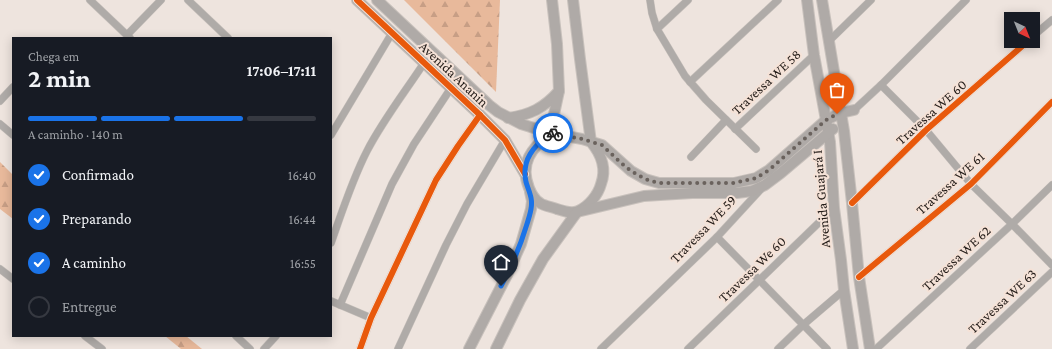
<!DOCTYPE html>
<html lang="pt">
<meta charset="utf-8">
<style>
body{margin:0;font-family:"Crimson Pro",serif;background:#242831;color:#f1f3f6;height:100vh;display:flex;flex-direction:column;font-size:15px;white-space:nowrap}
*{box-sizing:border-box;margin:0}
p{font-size:13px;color:#9ea1a6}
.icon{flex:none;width:22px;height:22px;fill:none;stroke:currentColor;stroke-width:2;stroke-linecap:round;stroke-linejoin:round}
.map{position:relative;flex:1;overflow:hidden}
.details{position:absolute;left:12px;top:37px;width:320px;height:300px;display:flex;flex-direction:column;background:#171b24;border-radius:0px;box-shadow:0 2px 10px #0003}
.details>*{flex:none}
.needle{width:26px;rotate:137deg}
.fabs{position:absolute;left:1004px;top:12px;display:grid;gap:8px}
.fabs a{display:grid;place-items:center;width:36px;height:36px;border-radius:0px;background:#171b24;box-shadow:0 2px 10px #0003;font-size:20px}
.pin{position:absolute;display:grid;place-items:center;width:34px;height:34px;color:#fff;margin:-41px -17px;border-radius:50% 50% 50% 0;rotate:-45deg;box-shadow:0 0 4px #0007}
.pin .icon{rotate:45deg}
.courier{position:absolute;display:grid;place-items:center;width:40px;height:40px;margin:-20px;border:3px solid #1a73e8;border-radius:50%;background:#fff;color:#222;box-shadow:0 1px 5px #0007}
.summary em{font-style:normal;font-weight:700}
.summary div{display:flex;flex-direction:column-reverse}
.summary{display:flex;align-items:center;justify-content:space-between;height:68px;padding:0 16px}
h1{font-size:26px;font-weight:700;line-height:30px}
.bar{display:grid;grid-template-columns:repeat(4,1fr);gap:6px 4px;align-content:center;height:48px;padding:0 16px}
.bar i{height:5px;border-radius:3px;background:#363941}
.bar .current{background:#1a73e8}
.bar p{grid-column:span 4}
ol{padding:0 16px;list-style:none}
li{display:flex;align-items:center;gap:12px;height:44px}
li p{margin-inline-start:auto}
li .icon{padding:4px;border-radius:50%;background:#1a73e8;color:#fff;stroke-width:4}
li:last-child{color:#9ea1a6}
li i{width:22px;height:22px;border:2px solid #363941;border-radius:50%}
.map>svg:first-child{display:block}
</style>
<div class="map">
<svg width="1052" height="349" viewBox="0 0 1052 349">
<defs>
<pattern id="forest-firs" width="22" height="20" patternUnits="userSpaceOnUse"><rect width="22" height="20" fill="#e8b99b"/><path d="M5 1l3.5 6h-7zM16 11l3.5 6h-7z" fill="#c79e85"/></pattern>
</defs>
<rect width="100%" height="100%" fill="#eee4de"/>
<g fill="url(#forest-firs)">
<path d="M404 0H500L496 92Z"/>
<path d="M0 162 13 175V219L0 209Z"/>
<path d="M165 336H186L202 349H181Z"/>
</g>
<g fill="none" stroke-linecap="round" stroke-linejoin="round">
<g stroke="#c8c1bc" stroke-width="8">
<g id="minor">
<path d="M90 0 130 38"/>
<path d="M188 0 228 38"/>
<path d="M650 0 652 13 657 29 685 76 706 100 756 149"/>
<path d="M657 29 688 0"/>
<path d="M127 35 161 0"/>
<path d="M1033 36 1052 20"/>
<path d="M829 41 871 0"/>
<path d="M690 82 778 0"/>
<path d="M881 85 926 130 971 184 1012 224 1052 265"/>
<path d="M0 101 13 87"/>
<path d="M854 110 881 85 966 0"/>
<path d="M0 124 13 135"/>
<path d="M735 129 814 55"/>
<path d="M331 135 392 33"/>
<path d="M691 157 726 120"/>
<path d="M852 203 926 130 1028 41"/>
<path d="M717 237 827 349"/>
<path d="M331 243C342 212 352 180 367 151 383 120 405 92 424 63"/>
<path d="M0 269 13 279"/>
<path d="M859 277 971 184 1052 102"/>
<path d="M331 301 371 318"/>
<path d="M340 305 392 184 414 144 451 88"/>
<path d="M85 336 102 349"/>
<path d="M236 336 250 349"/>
<path d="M264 349 276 336"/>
<path d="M360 349 371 318 436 180 458 146 480 115"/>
<path d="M398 349 446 245 467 204 505 140"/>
<path d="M601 349 717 237 762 188"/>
<path d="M688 349 834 208"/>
<path d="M778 349 803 325 844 290"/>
<path d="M876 349 1012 224 1052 185"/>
<path d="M970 349 1052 272"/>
</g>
</g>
<g stroke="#c8c1bc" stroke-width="12">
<g id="secondary">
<path d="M357 0 480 115 505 140 525 174"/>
<path d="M377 0 489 105 498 112 521 124 550 133 582 139 602 145 631 171 645 179 659 183H734L756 178 769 170 826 120 841 113 854 110"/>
<path d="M573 0 580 59 591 142"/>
<path d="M807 0 814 55 830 142 834 208 841 260 844 290 853 349"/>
<path d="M822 0 844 131 852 203 859 277 870 349"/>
<path d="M508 118C530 115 544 108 559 91"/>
<path d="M550 133C532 148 519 163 529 188 531 193 535 200 540 203 544 206 552 207 557 209 563 211 571 214 578 211 589 206 598 195 601 184 607 168 601 154 591 142"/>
<path d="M550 133 559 91 557 44 552 0"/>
<path d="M577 212 644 196 692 193H737L752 191 765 185 781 173 833 129"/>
<path d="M469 349 507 275 521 244 531 209 532 201 530 192"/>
<path d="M496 349 520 300 543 259 577 212"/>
</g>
</g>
<use href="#minor" stroke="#afaba8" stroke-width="7"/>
<use href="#secondary" stroke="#afaaa7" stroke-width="10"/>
<g stroke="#f5e2d7" stroke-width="8">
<g id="cycleway">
<path d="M357 0 480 115 505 140 525 174"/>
<path d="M852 203 926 130 1028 41"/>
<path d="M859 277 971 184 1052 102"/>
<path d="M360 349 371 318 436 180 458 146 480 115"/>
</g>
</g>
<use href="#cycleway" stroke="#e8590c" stroke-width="6"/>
</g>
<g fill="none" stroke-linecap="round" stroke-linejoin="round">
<path stroke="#6a625d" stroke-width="4" stroke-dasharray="0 7.2" d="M553 133 582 139 602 145 621 163 631 171 645 179 658 183H734L756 178 769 170 826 120 837 114"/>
<path stroke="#1a73e8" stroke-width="5" d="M501 286C511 267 520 247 526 227 528 221 530 215 531 209 533 198 529 192 526 182 521 160 534 146 550 133H553"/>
</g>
<g text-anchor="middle" stroke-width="4" stroke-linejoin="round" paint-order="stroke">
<g font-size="14" fill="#231c18" stroke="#f5e2d7">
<text transform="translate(454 74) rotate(43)" y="5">Avenida Ananin</text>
<text transform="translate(766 82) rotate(-43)" y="5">Travessa WE 58</text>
<text transform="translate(931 112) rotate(-42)" y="5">Travessa WE 60</text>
<text transform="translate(950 183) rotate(-42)" y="5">Travessa WE 61</text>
<text transform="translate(821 199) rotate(-95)" y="5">Avenida Guajará I</text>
<text transform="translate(703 229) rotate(-46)" y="5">Travessa WE 59</text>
<text transform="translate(956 258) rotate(-43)" y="5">Travessa WE 62</text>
<text transform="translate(752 269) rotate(-44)" y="5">Travessa We 60</text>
<text transform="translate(1002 301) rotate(-43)" y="5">Travessa WE 63</text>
</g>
</g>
</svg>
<div class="fabs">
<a><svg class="needle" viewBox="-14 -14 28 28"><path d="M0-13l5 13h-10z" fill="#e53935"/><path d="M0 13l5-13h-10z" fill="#9ea1a6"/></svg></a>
</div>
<div class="pin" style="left:837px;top:114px;background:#ea580c"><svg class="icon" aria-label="bag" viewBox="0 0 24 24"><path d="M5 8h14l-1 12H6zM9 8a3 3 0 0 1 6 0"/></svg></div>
<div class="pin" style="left:501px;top:286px;background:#1f2937"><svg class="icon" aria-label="home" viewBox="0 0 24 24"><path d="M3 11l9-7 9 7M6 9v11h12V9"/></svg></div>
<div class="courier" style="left:553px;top:133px"><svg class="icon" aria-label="bike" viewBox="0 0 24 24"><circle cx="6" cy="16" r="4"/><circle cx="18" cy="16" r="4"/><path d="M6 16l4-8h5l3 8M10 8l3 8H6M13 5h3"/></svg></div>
<section class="details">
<div class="summary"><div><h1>2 min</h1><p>Chega em</p></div><em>17:06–17:11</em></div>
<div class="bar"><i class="current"></i><i class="current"></i><i class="current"></i><i></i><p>A caminho · 140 m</p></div>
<ol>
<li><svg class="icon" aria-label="check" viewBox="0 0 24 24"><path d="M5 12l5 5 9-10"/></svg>Confirmado<p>16:40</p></li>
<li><svg class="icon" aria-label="check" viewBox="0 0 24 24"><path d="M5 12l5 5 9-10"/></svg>Preparando<p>16:44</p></li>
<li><svg class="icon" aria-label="check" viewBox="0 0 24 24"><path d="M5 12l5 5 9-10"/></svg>A caminho<p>16:55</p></li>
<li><i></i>Entregue</li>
</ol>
</section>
</div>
